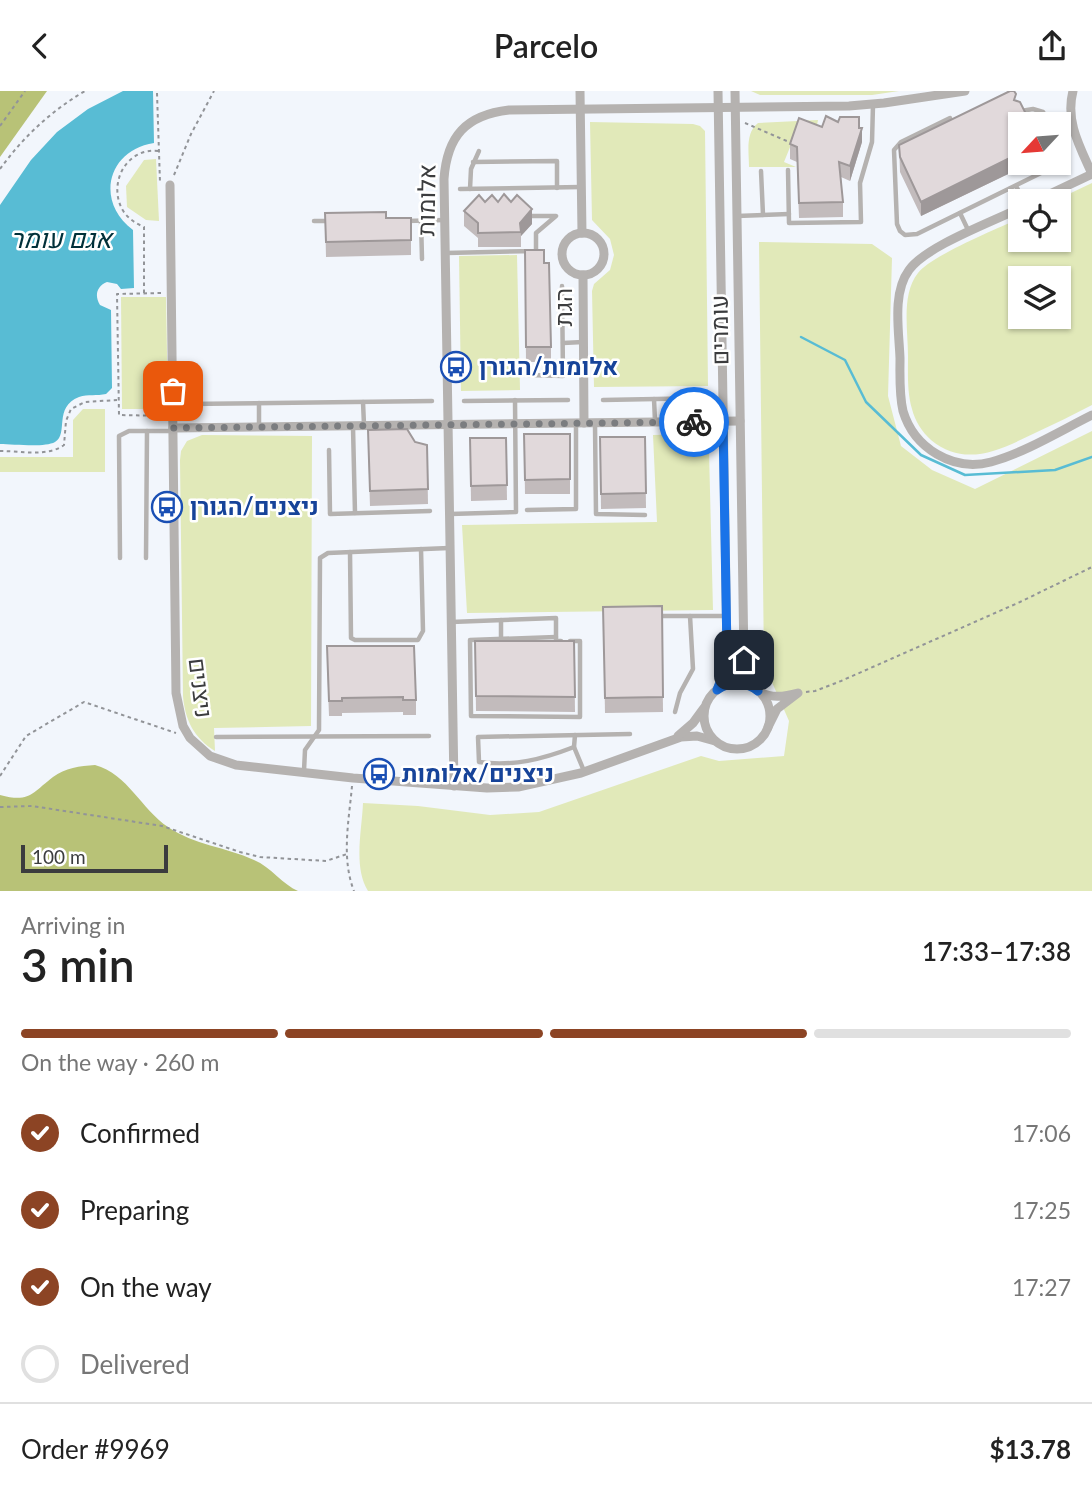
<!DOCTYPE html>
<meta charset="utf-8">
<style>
body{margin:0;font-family:Lato,Heebo,sans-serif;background:#f2f2f2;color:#222;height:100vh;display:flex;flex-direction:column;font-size:26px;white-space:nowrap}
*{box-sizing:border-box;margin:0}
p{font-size:23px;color:#767676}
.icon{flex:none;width:38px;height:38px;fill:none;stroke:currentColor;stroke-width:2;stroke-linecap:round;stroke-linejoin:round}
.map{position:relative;height:800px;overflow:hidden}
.panel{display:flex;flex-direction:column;background:#fff;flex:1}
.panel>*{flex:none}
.needle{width:46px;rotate:244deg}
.buttons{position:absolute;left:1008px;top:21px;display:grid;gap:14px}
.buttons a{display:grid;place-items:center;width:63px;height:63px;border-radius:0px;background:#fff;box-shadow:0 2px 5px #0004;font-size:35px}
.scale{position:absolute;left:21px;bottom:18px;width:147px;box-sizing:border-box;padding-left:7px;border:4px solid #3b3c3e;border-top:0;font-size:19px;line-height:24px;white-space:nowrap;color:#3b3c3e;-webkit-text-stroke:5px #fff;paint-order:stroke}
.pin{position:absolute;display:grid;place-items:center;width:60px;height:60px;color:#fff;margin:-30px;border-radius:14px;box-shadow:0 4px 10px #0006}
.courier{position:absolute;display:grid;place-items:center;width:70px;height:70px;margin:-35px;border:5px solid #1a73e8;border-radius:50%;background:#fff;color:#222;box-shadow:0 2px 9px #0007}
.summary em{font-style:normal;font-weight:600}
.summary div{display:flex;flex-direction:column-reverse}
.summary{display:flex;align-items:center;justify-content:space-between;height:119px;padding:0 21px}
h1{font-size:46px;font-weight:600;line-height:52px}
.bar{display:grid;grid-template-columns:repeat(4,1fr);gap:10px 7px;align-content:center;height:84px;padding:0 21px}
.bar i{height:9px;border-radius:5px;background:#e0e0e0}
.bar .current{background:#8c4424}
.bar p{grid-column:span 4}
.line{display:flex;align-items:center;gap:18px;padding:0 21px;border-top:2px solid #e0e0e0}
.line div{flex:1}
ol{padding:0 21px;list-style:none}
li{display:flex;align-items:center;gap:21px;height:77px}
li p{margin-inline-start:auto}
li .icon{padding:7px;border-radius:50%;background:#8c4424;color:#fff;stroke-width:4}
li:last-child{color:#767676}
li i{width:38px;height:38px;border:4px solid #e0e0e0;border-radius:50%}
header{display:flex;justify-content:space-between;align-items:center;height:91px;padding:0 21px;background:#fff;font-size:32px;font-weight:600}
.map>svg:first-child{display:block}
</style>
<header><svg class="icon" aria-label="back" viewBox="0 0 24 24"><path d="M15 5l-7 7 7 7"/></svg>Parcelo<svg class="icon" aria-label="share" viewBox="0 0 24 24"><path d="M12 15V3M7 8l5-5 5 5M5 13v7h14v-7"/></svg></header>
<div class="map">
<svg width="1092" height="800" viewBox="0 0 1092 800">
<rect width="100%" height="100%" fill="#f2f6fc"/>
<g fill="#e1e9b9" fill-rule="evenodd">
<path d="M751 0H899L872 4H760Z"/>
<path d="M818 29 815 44 797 39 784 71 796 76H749C749 61 745 42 758 32Z"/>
<path d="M590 31 693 33 700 35 705 40 708 295 594 296 592 200 594 193 610 179 614 164 610 148 592 129Z"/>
<path d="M156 68 159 130 146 129 127 116 126 95 144 69Z"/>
<path d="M1092 92V314C1073 324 1054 333 1035 342 1000 359 965 377 931 349 922 341 915 330 912 318 907 301 908 282 908 265 908 239 901 203 918 182 932 164 997 138 1020 127V149H1059V110H1054ZM1020 187H1059V226H1020Z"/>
<path d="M759 151 872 153 892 167 888 305 901 355 932 379 975 398 1092 340V800H368C353 776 362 739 363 712L418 715 490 724 539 721 701 665 719 670 784 665 789 630 764 573Z"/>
<path d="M517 164 520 299 461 300 459 165Z"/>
<path d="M121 206H166L168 318H122Z"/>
<path d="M83 318H105V381H0V366H73V329Z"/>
<path d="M691 343 704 349 709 360 713 519 467 522 462 434 657 431 653 344Z"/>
<path d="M202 344 312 345 311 635 214 637 215 660C194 647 185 629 183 605L180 369 181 360 187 350Z"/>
</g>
<g fill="#b8c277">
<path d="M0 0H47L0 66Z"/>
<path d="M95 674C128 683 141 718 168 736 194 754 226 756 254 769 271 776 283 794 298 800H0V704C30 712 32 702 53 686 65 677 80 675 95 674Z"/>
</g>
<path fill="#58bcd4" d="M123 0H153L154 52C107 59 95 111 133 139L134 197 121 198 117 193 107 191C97 195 94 204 100 214L111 219 112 297 106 303C97 305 88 303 79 306 53 316 69 343 55 351 44 357 13 353 0 353V114L31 69 57 41 88 18Z"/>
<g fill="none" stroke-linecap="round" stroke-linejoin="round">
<path stroke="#58bcd4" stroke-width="2.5" d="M801 246 845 269 866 311 921 364 965 384 1055 379 1092 366"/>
<g stroke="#929498" stroke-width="2" stroke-dasharray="3.5 3.5" stroke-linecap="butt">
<path d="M157 2 160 91"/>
<path d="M745 32 789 51"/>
<path d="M0 35 25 0"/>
<path d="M0 78C23 46 51 20 85 0"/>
<path d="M174 84 191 43 214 0"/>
<path d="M144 202V136C135 132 127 127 122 118 108 91 127 56 159 60"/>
<path d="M161 202 117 203 119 324 165 325"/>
<path d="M0 360C20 360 48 366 64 354L66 330 71 318 85 311 117 309"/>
<path d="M806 601 815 600 841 590 1020 511 1092 476"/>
<path d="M0 685 26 645 84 611 176 642"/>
<path d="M352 695C349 729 341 767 354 800"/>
<path d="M0 716 32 715 162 735 240 761 260 766 326 770 347 763"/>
</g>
<g stroke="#b5b2b0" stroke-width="4.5">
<path d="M1021 20 1033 18 1043 21 1051 33"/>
<path d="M950 27 901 51 894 59 897 133 900 140 905 144 917 143 1043 81 1052 72"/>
<path d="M473 71 557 70V97"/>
<path d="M788 79 789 132 861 131 860 92 872 51 873 14"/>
<path d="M761 80 763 124"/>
<path d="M1016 95 1024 110"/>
<path d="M460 98 581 96"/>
<path d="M470 98 471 78 479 60"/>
<path d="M960 122 969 141"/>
<path d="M737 125 789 123"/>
<path d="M421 129 422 168"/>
<path d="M314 130H331"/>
<path d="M406 130 445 129"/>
<path d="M446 162 536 160V142L556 125H531"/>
<path d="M563 252 583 251"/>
<path d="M528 284 563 285 562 195"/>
<path d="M654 308 655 330"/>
<path d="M603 309 708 307"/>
<path d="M464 310 568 309"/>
<path d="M363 311 364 334"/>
<path d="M259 312V335"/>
<path d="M187 313 432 310"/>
<path d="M595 333 596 423 645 424"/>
<path d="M353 336 355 422"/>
<path d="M329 359 330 423 430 420"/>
<path d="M527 419 576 418V332"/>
<path d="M450 423 516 421 515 309"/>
<path d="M350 461 351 547 355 549H418L423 540 421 458"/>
<path d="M120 467 119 345 129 340H172"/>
<path d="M146 467 147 340"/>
<path d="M659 525H726"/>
<path d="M501 529V547"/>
<path d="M451 531 556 527V550H561"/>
<path d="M556 546 470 549 471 625 580 626V550H570"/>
<path d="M675 621 680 602 693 578 690 525"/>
<path d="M575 644 574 656 584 680"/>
<path d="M216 646 429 645"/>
<path d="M574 656C543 668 513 676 479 671L478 646 630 643"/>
<path d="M304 680 305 659 319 639 320 467 328 462 449 457"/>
</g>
<g stroke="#b5b2b0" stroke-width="9">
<path d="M580 0 582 142"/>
<path d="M735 0 744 569C749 602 766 611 798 602L777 618 768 636"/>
<path d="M1073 0C1065 30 1080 56 1092 83"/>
<path d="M170 94 176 602 183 635 190 647 210 665 236 674 353 687 487 697 518 696 581 682 681 646 697 645 715 650"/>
<path d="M1035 110 1092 83"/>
<path d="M1020 117C992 131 926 155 909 179 892 202 899 240 900 267 900 284 899 303 903 320 914 357 953 381 991 371 1026 361 1060 340 1092 324"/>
<circle cx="583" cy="163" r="21"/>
<path d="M583 184 584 332"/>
<path d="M173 337 740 330"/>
<circle cx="737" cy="625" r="33"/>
<path d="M717 599 723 585 727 562 718 0"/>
<path d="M678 645 693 632 704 617"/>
<path d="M454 695 444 88C447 45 466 24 509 19L849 15 884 12 965 0"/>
</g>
</g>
<g fill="#c2bbbc">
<path d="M1016 10 1020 72H1031L921 125 900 81 899 54Z"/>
<path d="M838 31 859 37 862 51 850 90 841 86 843 111V126L799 127 797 71 790 68V53L822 36Z"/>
<path d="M485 111H498L532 133 521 145V156H478V147L464 135V120Z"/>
<path d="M325 122 386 127H411V164L326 166Z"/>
<path d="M525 159 544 172 551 256V271H526Z"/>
<path d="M524 343H570V403H525Z"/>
<path d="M600 346H645L646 417 601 418Z"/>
<path d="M470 347H506L507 409 471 410Z"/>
<path d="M415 351 427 354 428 413 370 415 368 354Z"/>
<path d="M662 515 663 621 605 622 603 516Z"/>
<path d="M475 550H574L575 621 476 620Z"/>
<path d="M327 570 416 609V624H403V621L342 622V625H329Z"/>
</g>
<g fill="#9e9899">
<path d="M862 37V51L850 90V75Z"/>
<path d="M1020 62V72H1031L921 125V111Z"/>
<path d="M532 118V133L521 145 520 132Z"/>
</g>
<g fill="#e1d9db" stroke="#9e9899" stroke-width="2">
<path d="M1010 0H1014L1016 3 1014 9 1020 11 1031 33H1020V62L921 111 900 66 899 54Z"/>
<path d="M826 25 838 31 840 26H859V37H862L850 75 839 71 843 111 799 112 797 56 790 53 799 27 822 36Z"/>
<path d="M504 103 511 111 517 104 532 118 520 132 521 141 478 142V132L464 120 479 104 485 111 492 104 498 111Z"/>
<path d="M386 121V127H411V149L326 151 325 122Z"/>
<path d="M525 159H544V172H549L551 256H526Z"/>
<path d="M407 338 415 351 427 354 428 398 370 400 368 339Z"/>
<path d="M524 343H570V388L525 389Z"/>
<path d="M600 346H645L646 402 601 403Z"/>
<path d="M470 347H506L507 394 471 395Z"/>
<path d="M662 515 663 606 605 607 603 516Z"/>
<path d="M475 550H574L575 606 476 605Z"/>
<path d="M327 555H414L416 609H403V606L342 607V610H329Z"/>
</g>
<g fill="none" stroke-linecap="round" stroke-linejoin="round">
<path stroke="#7b7d80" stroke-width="7" stroke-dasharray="0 12.6" d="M173 300V337L694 331"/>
<path stroke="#1a73e8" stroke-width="9" d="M694 331 723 330 727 562 723 584 717 599C731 590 744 590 758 600L748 584 744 569"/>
</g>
<defs>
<g id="bus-ring" transform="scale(1.575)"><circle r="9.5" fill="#fff" stroke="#1a4fb4" stroke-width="1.5"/><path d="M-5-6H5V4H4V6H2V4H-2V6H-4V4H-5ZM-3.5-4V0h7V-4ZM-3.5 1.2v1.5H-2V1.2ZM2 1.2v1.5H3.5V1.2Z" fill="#1a4fb4"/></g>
</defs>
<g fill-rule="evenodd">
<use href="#bus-ring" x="456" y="276"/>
<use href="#bus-ring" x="167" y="416"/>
<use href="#bus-ring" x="379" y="683"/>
</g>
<g text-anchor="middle" stroke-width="5" stroke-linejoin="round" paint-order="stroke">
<g font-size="24" fill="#3b3c3e" stroke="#fff">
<text transform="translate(427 109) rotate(-89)" y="8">אלומות</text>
<text transform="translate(564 216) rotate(-90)" y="8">הגת</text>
<text transform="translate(720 239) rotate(-91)" y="8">עומרים</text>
<text transform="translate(200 597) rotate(83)" y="8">ניצנים</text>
</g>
<g font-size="24" font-weight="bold" fill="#164399" stroke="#fff" text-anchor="start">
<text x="479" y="284">אלומות/הגורן</text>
<text x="190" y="424">ניצנים/הגורן</text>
<text x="402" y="691">ניצנים/אלומות</text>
</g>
<g font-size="26" font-style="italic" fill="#00303a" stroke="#fff">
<text x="61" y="157">אגם עומר</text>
</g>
</g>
</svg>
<div class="buttons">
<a><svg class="needle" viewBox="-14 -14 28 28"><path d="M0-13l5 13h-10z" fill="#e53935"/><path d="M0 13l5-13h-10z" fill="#767676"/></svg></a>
<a><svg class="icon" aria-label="locate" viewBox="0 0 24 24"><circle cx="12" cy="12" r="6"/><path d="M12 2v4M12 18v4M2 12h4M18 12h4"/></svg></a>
<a><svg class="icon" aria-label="layers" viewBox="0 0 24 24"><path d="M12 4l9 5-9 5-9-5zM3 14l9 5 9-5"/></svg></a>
</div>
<div class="scale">100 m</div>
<div class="pin" style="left:173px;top:300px;background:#ea580c"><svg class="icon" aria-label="bag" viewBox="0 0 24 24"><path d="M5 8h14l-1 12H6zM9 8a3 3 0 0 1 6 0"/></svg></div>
<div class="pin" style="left:744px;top:569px;background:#1f2937"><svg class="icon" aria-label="home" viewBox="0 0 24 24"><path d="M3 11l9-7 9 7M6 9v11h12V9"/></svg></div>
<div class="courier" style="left:694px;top:331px"><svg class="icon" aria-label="bike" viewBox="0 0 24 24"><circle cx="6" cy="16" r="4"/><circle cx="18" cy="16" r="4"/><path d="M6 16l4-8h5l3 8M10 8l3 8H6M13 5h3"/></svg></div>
</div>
<section class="panel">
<div class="summary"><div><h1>3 min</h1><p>Arriving in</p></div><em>17:33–17:38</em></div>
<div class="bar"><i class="current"></i><i class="current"></i><i class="current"></i><i></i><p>On the way · 260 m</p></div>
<ol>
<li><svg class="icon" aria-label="check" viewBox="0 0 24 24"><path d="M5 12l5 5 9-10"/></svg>Confirmed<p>17:06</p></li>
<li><svg class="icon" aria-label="check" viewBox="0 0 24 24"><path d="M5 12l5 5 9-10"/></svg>Preparing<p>17:25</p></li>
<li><svg class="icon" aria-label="check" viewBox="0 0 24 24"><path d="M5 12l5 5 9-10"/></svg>On the way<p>17:27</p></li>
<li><i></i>Delivered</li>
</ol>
<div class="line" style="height:91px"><div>Order #9969</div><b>$13.78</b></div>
</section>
